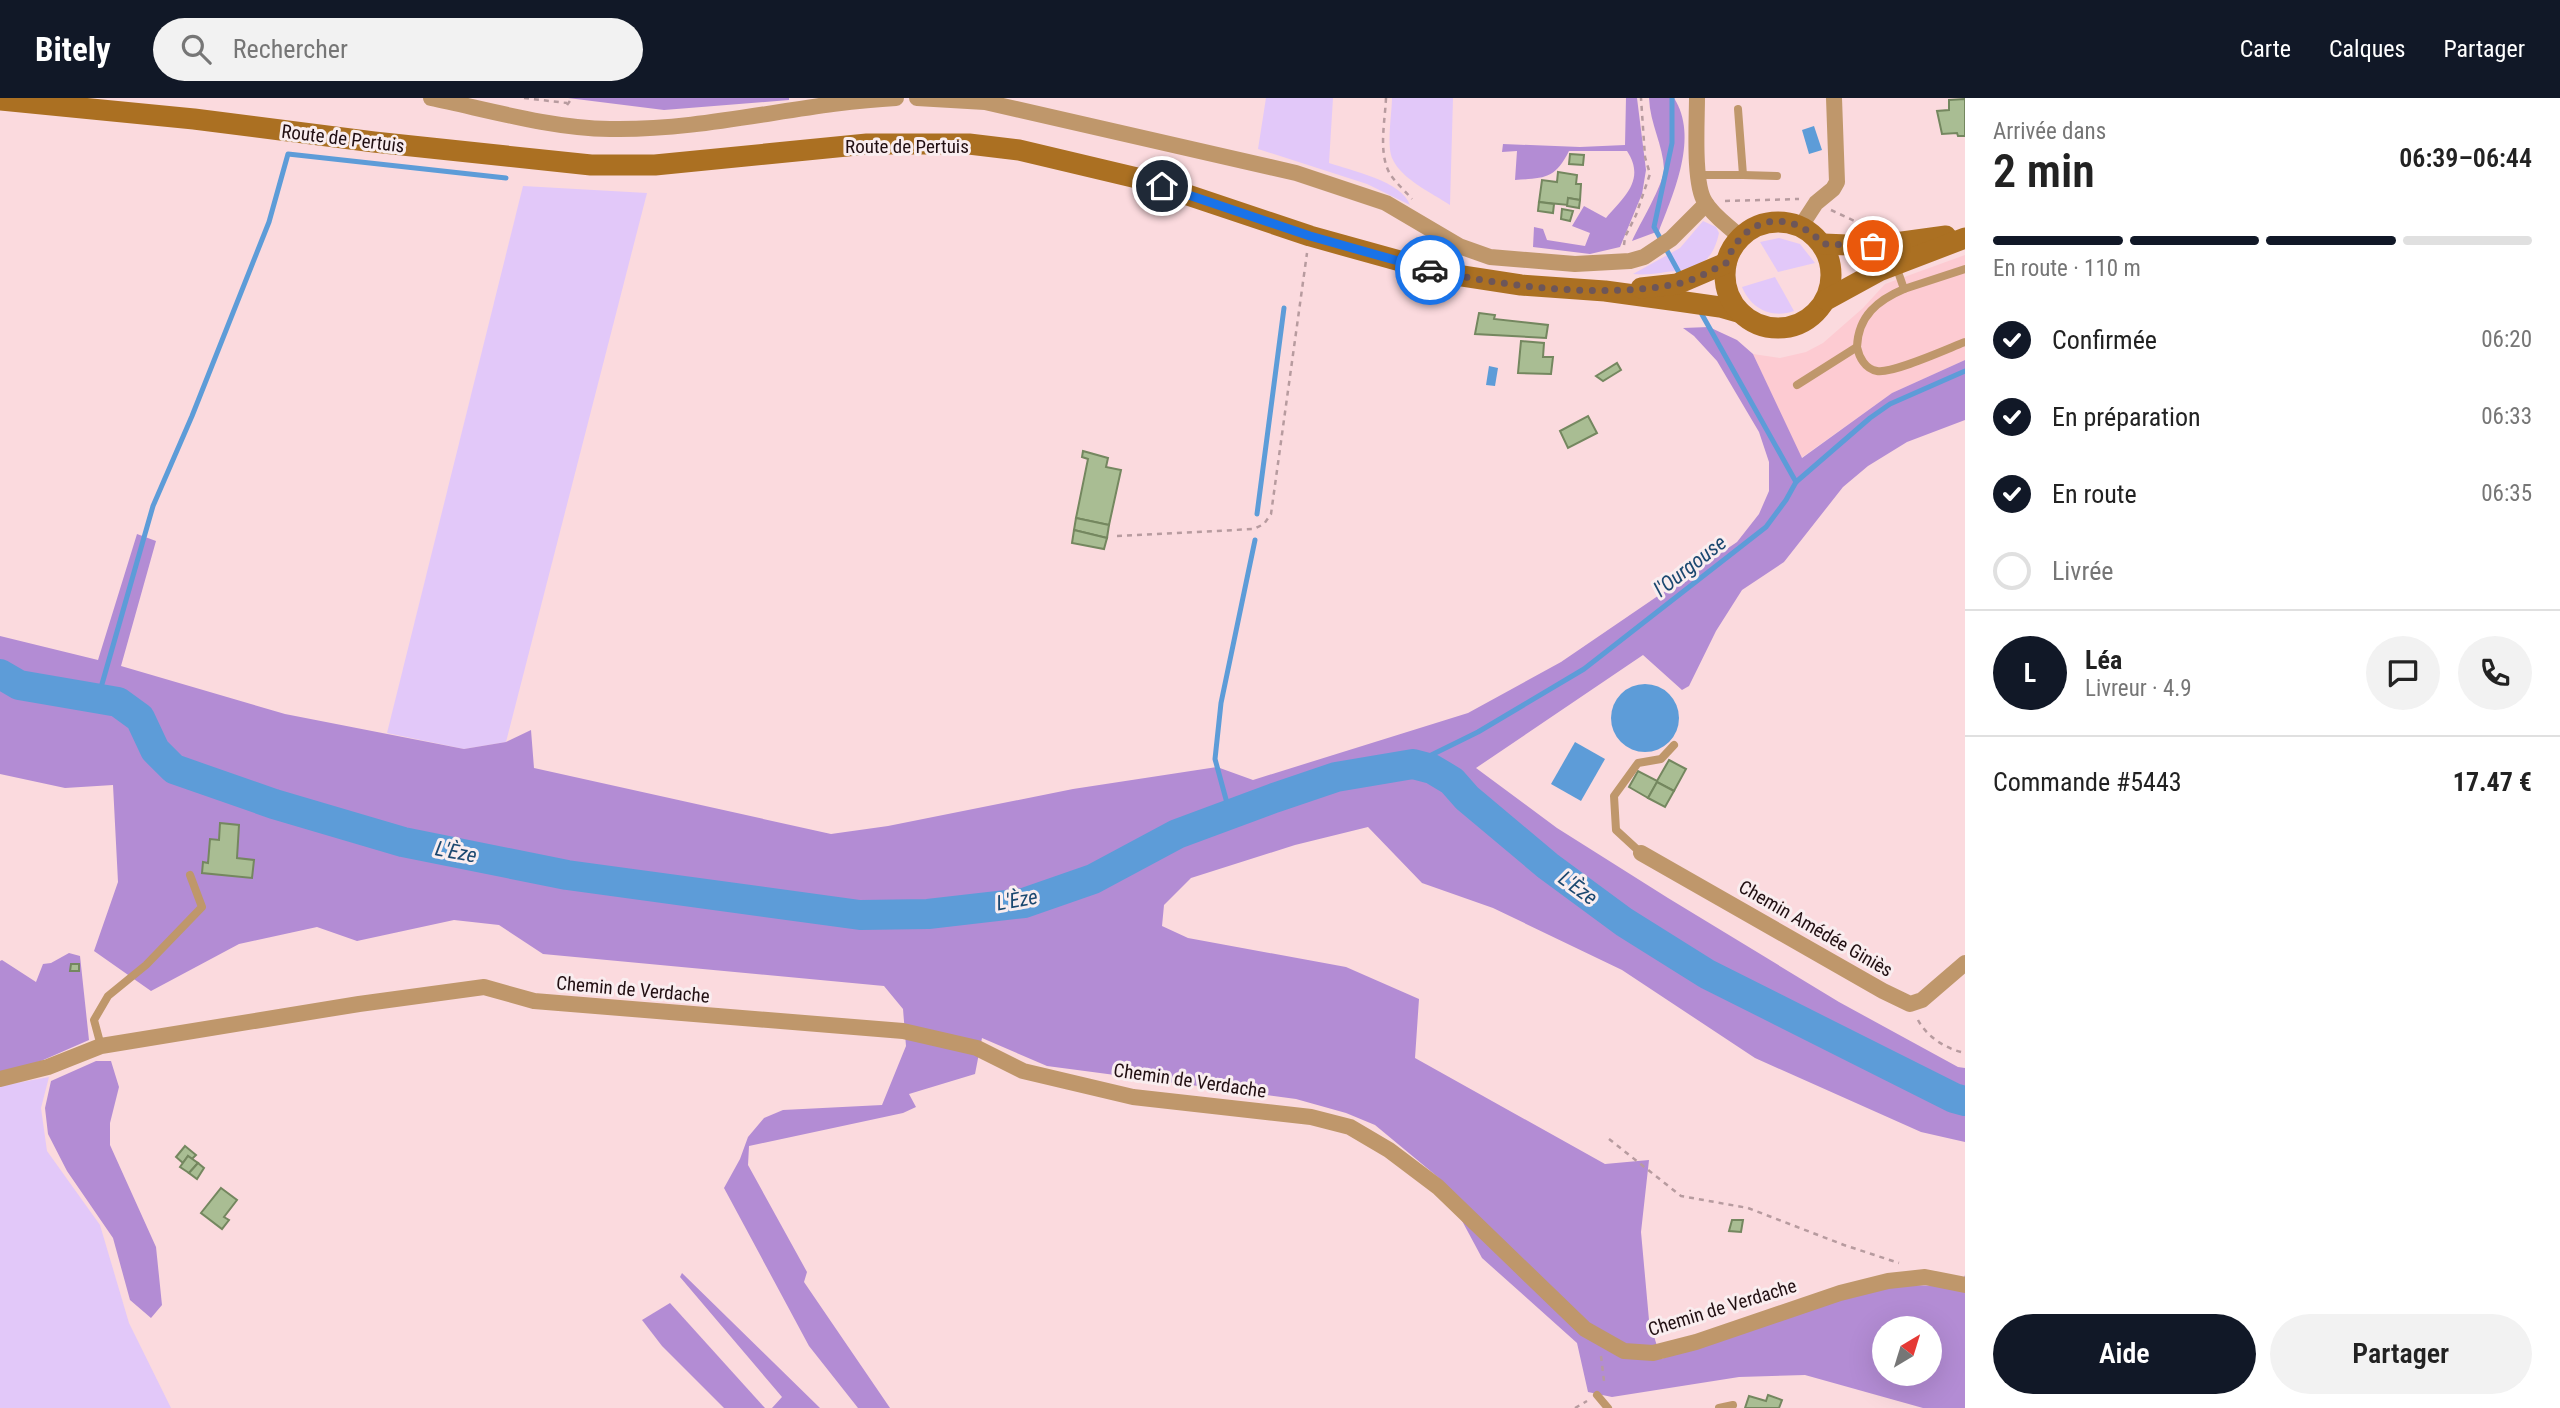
<!DOCTYPE html>
<html lang="fr">
<meta charset="utf-8">
<style>
body{margin:0;font-family:"Roboto Condensed",sans-serif;background:#f2f2f2;color:#222;height:100vh;display:flex;flex-direction:column;font-size:26px;white-space:nowrap}
*{box-sizing:border-box;margin:0}
p{font-size:23px;color:#767676}
.icon{flex:none;width:38px;height:38px;fill:none;stroke:currentColor;stroke-width:2;stroke-linecap:round;stroke-linejoin:round}
.map{position:relative;flex:1;overflow:hidden}
.drawer{display:flex;flex-direction:column;background:#fff;width:595px}
.drawer>*{flex:none}
.needle{width:46px;rotate:38deg}
.tools{position:absolute;left:1872px;top:1218px;display:grid;gap:14px}
.tools a{display:grid;place-items:center;width:70px;height:70px;border-radius:50%;background:#fff;box-shadow:0 7px 28px #0002;font-size:35px}
.pin{position:absolute;display:grid;place-items:center;width:60px;height:60px;color:#fff;margin:-30px;border:4px solid #fff;border-radius:50%;box-shadow:0 2px 7px #0007}
.courier{position:absolute;display:grid;place-items:center;width:70px;height:70px;margin:-35px;border:5px solid #1a73e8;border-radius:50%;background:#fff;color:#222;box-shadow:0 2px 9px #0007}
.overview em{font-style:normal;font-weight:600}
.overview div{display:flex;flex-direction:column-reverse}
.overview{display:flex;align-items:center;justify-content:space-between;height:119px;padding:0 28px}
h1{font-size:46px;font-weight:600;line-height:52px}
.bar{display:grid;grid-template-columns:repeat(4,1fr);gap:10px 7px;align-content:center;height:84px;padding:0 28px}
.bar i{height:9px;border-radius:5px;background:#e0e0e0}
.bar .current{background:#111827}
.bar p{grid-column:span 4}
.line{display:flex;align-items:center;gap:18px;padding:0 28px;border-top:2px solid #e0e0e0}
.line div{flex:1}
.round{display:grid;place-items:center;flex:none;width:74px;height:74px;border-radius:37px;background:#f2f2f2}
ol{padding:0 28px;list-style:none}
li{display:flex;align-items:center;gap:21px;height:77px}
li p{margin-inline-start:auto}
li .icon{padding:7px;border-radius:50%;background:#111827;color:#fff;stroke-width:4}
li:last-child{color:#767676}
li i{width:38px;height:38px;border:4px solid #e0e0e0;border-radius:50%}
.cta{display:flex;gap:14px;margin-top:auto;padding:14px 28px}
.cta a{flex:1;height:80px;border-radius:42px;background:#111827;color:#fff;font-size:28px;font-weight:600;line-height:80px;text-align:center}
.cta a+a{background:#f2f2f2;color:#222}
header{display:flex;align-items:center;gap:42px;box-sizing:border-box;height:98px;padding:0 35px;background:#111827;color:#fff}
header strong{font-size:33px}
nav{display:flex;gap:38px;margin-inline-start:auto;font-size:24px}
.search{width:490px;height:63px;background:#f2f2f2;display:flex;align-items:center;gap:18px;box-sizing:border-box;padding:0 24px;border-radius:38px;color:#767676;font-size:26px}
main{display:flex;flex:1;min-height:0}
.map>svg:first-child{display:block}
</style>
<header>
<strong>Bitely</strong>
<div class="search"><svg class="icon" aria-label="search" viewBox="0 0 24 24"><circle cx="10" cy="10" r="6"/><path d="M15 15l6 6"/></svg>Rechercher</div>
<nav><a>Carte</a><a>Calques</a><a>Partager</a></nav>
</header>
<main>
<div class="map">
<svg width="1965" height="1310" viewBox="0 0 1965 1310">
<rect width="100%" height="100%" fill="#fbdade"/>
<path fill="#fdcbd2" d="M1965 157V262L1892 295 1801 360 1753 256 1780 260 1806 254 1823 245 1863 210 1885 186Z"/>
<g fill="#e2c8f9">
<path d="M1266 0H1333L1329 65C1352 73 1402 83 1410 107L1367 86 1258 51Z"/>
<path d="M1392 0H1453L1450 107C1432 95 1403 82 1393 62 1386 49 1392 15 1392 0Z"/>
<path d="M523 88 647 95 506 644 464 651 387 635Z"/>
<path d="M1703 123 1716 129 1719 135C1712 167 1696 171 1666 174 1656 176 1644 177 1633 176L1680 150Z"/>
<path d="M1779 140 1800 146 1815 165 1778 174 1760 144Z"/>
<path d="M1775 179 1794 213C1772 221 1751 211 1742 189Z"/>
<path d="M49 979 41 1010 47 1053 100 1127 129 1225 171 1310H0V988Z"/>
</g>
<g fill="#b38cd4" fill-rule="evenodd">
<path d="M568 0H789V2L664 12Z"/>
<path d="M1626 0H1637L1646 72 1642 96 1620 149 1590 156 1533 149 1534 129 1543 131 1547 142 1585 148 1590 135 1572 128 1584 108 1606 120C1624 99 1646 82 1627 53H1569C1555 81 1545 80 1515 82L1517 53 1502 54 1503 46 1580 49 1625 47Z"/>
<path d="M1649 0H1674C1699 39 1674 94 1659 133L1632 143C1639 127 1664 86 1664 71 1663 47 1650 26 1649 0Z"/>
<path d="M1709 229 1737 242 1753 256 1802 360 1892 295 1965 262V322L1907 344 1868 368 1843 389 1784 464 1742 492 1716 533 1689 588 1682 592 1643 557 1476 670 1557 730 1668 800 1839 904 1958 969 1965 970V1044L1921 1034 1755 960 1622 872 1493 810 1422 785 1368 729 1295 747 1191 780 1164 807 1162 828 1188 840 1346 869 1419 901 1415 960 1605 1066 1649 1062 1641 1134 1649 1222 1661 1261C1702 1247 1742 1234 1783 1220 1841 1201 1897 1177 1959 1192L1965 1177V1310H1923L1805 1277 1739 1279 1612 1299 1588 1294 1577 1245 1482 1160 1439 1080 1375 1027 1346 1015 1296 1001 1047 968 982 940 975 976 909 996 916 1009 903 1015 749 1048 748 1067 807 1174 804 1184 890 1310H858L809 1248 724 1090 740 1061 748 1039 764 1020 783 1012 882 1007 906 948 903 911 884 888 543 856 499 827 454 822 357 843 317 829 239 846 151 893 94 853 118 784 113 687 65 690 0 676V538L98 562 137 436 156 443 121 568 285 616 464 651 506 644 531 632 534 670 831 736 888 728 1073 691 1217 669 1253 682 1468 615 1561 564 1737 444 1759 416 1769 393V364L1759 334 1717 263 1694 238 1683 230ZM1885 1230H1930V1276H1885Z"/>
<path d="M69 855 80 858 89 942 41 963 0 975V863L2 862 36 884 43 866 51 865Z"/>
<path d="M96 963H111L119 989 110 1025V1047L156 1149 162 1207 151 1220 130 1202 113 1140 67 1073 48 1036 45 1010 51 983Z"/>
<path d="M682 1175 820 1310H772L782 1299 680 1179Z"/>
<path d="M670 1205 765 1310H724L662 1248 642 1222Z"/>
</g>
<g fill="#5d9cd8">
<path d="M1814 28 1822 52 1809 56 1802 32Z"/>
<path d="M1489 268 1498 270 1495 288 1486 287Z"/>
<circle cx="1645" cy="620" r="34"/>
<path d="M1575 644 1605 661 1581 703 1551 686Z"/>
</g>
<g fill="none" stroke-linecap="round" stroke-linejoin="round">
<g stroke="#5d9cd8" stroke-width="5">
<path d="M1672 0V45L1654 129 1682 180"/>
<path d="M1700 213 1796 384"/>
<path d="M1257 416 1284 210"/>
<path d="M98 600 153 408 192 318 269 124 288 56 506 80"/>
<path d="M1413 666 1478 634 1584 571 1766 429 1786 402 1796 384 1870 320 1890 306 1965 273"/>
<path d="M1230 716 1215 661 1221 605 1255 442"/>
</g>
<path stroke="#5d9cd8" stroke-width="30" d="M0 576 19 587 118 604 140 620 155 652 174 671 274 706 403 744 567 777 860 817 928 816 1024 805 1093 781 1177 736 1274 700 1336 679 1413 666 1432 671 1452 683 1467 700 1548 768 1624 824 1707 876 1954 1000 1965 1003"/>
</g>
<g fill="#a9bd93" stroke="#74875f" stroke-width="2">
<path d="M1965 1V38H1958L1957 35 1942 36 1937 13 1949 12V2Z"/>
<path d="M1570 56 1584 57 1583 67 1569 66Z"/>
<path d="M1558 74 1577 77 1576 86H1581L1580 102 1568 100V107L1539 104 1542 82 1557 84Z"/>
<path d="M1568 100 1580 102 1579 110 1567 108Z"/>
<path d="M1539 104 1554 106 1553 115 1538 113Z"/>
<path d="M1562 111 1573 113 1570 123 1561 121Z"/>
<path d="M1479 215 1495 217 1494 221 1548 227 1546 240 1475 236Z"/>
<path d="M1521 243 1544 245 1543 259H1553L1551 276 1518 275Z"/>
<path d="M1617 265 1621 272 1603 283 1596 278Z"/>
<path d="M1588 318 1597 335 1568 350 1560 333Z"/>
<path d="M1083 353 1108 360 1106 369 1121 372 1109 427 1076 420 1088 361 1082 359Z"/>
<path d="M1076 420 1109 427 1107 440 1074 432Z"/>
<path d="M1074 432 1107 440 1104 451 1072 445Z"/>
<path d="M1669 662 1686 671 1674 693 1657 684 1648 700 1629 689 1638 673 1657 683Z"/>
<path d="M1657 684 1674 693 1665 709 1648 700Z"/>
<path d="M220 725 239 727 237 760 254 762 252 780 202 775 203 764 208 765 210 741 219 742Z"/>
<path d="M71 866H79V873H70Z"/>
<path d="M185 1048 196 1057 192 1061 188 1058 183 1065 176 1059Z"/>
<path d="M188 1058 198 1065 189 1075 180 1069Z"/>
<path d="M198 1065 204 1070 197 1081 189 1075Z"/>
<path d="M221 1090 237 1102 224 1119 229 1122 222 1131 201 1115Z"/>
<path d="M1732 1122H1743L1741 1134 1729 1133Z"/>
<path d="M1768 1297 1782 1302 1779 1310H1745L1749 1298 1766 1303Z"/>
</g>
<g fill="none" stroke-linecap="round" stroke-linejoin="round">
<g stroke="#b79b9f" stroke-width="2.5" stroke-dasharray="5 5" stroke-linecap="butt">
<path d="M524 0 567 5"/>
<path d="M1386 0C1385 24 1378 55 1390 76 1396 85 1405 93 1412 101"/>
<path d="M567 7 572 0"/>
<path d="M1725 103 1799 101"/>
<path d="M1831 112 1863 127"/>
<path d="M1624 147 1625 139 1636 117 1650 76 1645 59 1641 0"/>
<path d="M1117 438 1254 431 1264 426 1271 416 1307 155"/>
<path d="M1918 922C1927 939 1946 951 1965 955"/>
<path d="M1609 1041 1681 1098 1748 1110 1844 1147 1899 1165"/>
<path d="M1601 1258 1604 1283 1603 1286"/>
<path d="M1575 1310 1587 1303"/>
</g>
<g stroke="#bf976b" stroke-width="8">
<path d="M1699 77H1743L1738 11"/>
<path d="M1743 77 1777 78"/>
<path d="M1904 191 1965 171"/>
<path d="M1857 249C1859 259 1865 271 1877 273 1892 276 1947 251 1965 244"/>
<path d="M1797 287 1857 249C1858 218 1878 202 1904 191L1896 168"/>
<path d="M1641 755 1616 732 1614 698 1638 665 1661 661 1674 647"/>
<path d="M101 948 94 922 108 898 146 867 202 809 190 777"/>
<path d="M1597 1297 1608 1310"/>
<path d="M1719 1310 1733 1307"/>
</g>
<g stroke="#bf976b" stroke-width="16">
<path d="M431 0C489 12 550 30 610 31 706 33 801 5 896 0"/>
<path d="M917 0 985 4 1296 75 1386 105 1459 148 1490 159 1575 166 1630 163 1644 159 1671 141 1706 106"/>
<path d="M1697 0C1697 23 1693 86 1705 104 1713 118 1729 128 1740 139"/>
<path d="M1801 128 1816 105 1833 91 1837 84 1834 0"/>
<path d="M1641 755 1883 893 1910 906 1922 902 1965 865"/>
<path d="M0 981 48 969 101 948 359 906 484 889 534 903 903 933 977 950 1023 973 1133 999 1311 1019 1350 1029 1389 1052 1438 1089 1585 1231 1624 1253 1653 1255 1696 1244 1840 1195 1888 1183 1925 1179 1965 1187"/>
</g>
<g stroke="#ab7022" stroke-width="21">
<path d="M0 2 194 21 374 44 591 67H655L867 46H969L1019 52 1137 80 1310 138 1443 175 1521 187 1605 193 1678 203 1720 209 1741 215"/>
<circle cx="1778" cy="177" r="53"/>
<path d="M1823 146 1873 148 1946 138"/>
<path d="M1641 190 1677 186 1726 165"/>
<path d="M1826 202 1879 173 1965 140"/>
</g>
</g>
<g fill="none" stroke-linecap="round" stroke-linejoin="round">
<path stroke="#6d5659" stroke-width="7" stroke-dasharray="0 12.6" d="M1430 172C1504 188 1602 201 1676 186 1694 183 1710 173 1726 165 1743 118 1789 109 1823 146L1873 148"/>
<path stroke="#1a73e8" stroke-width="9" d="M1162 88 1310 138 1430 172"/>
</g>
<g text-anchor="middle" stroke-width="6" stroke-linejoin="round" paint-order="stroke">
<g font-size="19" fill="#210f12" stroke="#f9edef">
<text transform="translate(343 40) rotate(7)" y="7">Route de Pertuis</text>
<text x="907" y="55">Route de Pertuis</text>
<text transform="translate(1816 830) rotate(30)" y="7">Chemin Amédée Giniès</text>
<text transform="translate(633 891) rotate(5)" y="7">Chemin de Verdache</text>
<text transform="translate(1190 982) rotate(8)" y="7">Chemin de Verdache</text>
<text transform="translate(1722 1209) rotate(-17)" y="7">Chemin de Verdache</text>
</g>
<g font-size="21" font-style="italic" fill="#1b4870" stroke="#f9edef">
<text transform="translate(1690 468) rotate(-38)" y="7">l'Ourgouse</text>
<text transform="translate(456 754) rotate(11)" y="7">L'Èze</text>
<text transform="translate(1578 790) rotate(36)" y="7">L'Èze</text>
<text transform="translate(1017 802) rotate(-10)" y="7">L'Èze</text>
</g>
</g>
</svg>
<div class="tools">
<a><svg class="needle" viewBox="-14 -14 28 28"><path d="M0-13l5 13h-10z" fill="#e53935"/><path d="M0 13l5-13h-10z" fill="#767676"/></svg></a>
</div>
<div class="pin" style="left:1873px;top:148px;background:#ea580c"><svg class="icon" aria-label="bag" viewBox="0 0 24 24"><path d="M5 8h14l-1 12H6zM9 8a3 3 0 0 1 6 0"/></svg></div>
<div class="pin" style="left:1162px;top:88px;background:#1f2937"><svg class="icon" aria-label="home" viewBox="0 0 24 24"><path d="M3 11l9-7 9 7M6 9v11h12V9"/></svg></div>
<div class="courier" style="left:1430px;top:172px"><svg class="icon" aria-label="car" viewBox="0 0 24 24"><path d="M5 17H2v-5l4-1 3-4h7l3 4 3 1v5h-3M9 17h6M6 11h13"/><circle cx="7" cy="17" r="2"/><circle cx="17" cy="17" r="2"/></svg></div>
</div>
<section class="drawer">
<div class="overview"><div><h1>2 min</h1><p>Arrivée dans</p></div><em>06:39–06:44</em></div>
<div class="bar"><i class="current"></i><i class="current"></i><i class="current"></i><i></i><p>En route · 110 m</p></div>
<ol>
<li><svg class="icon" aria-label="check" viewBox="0 0 24 24"><path d="M5 12l5 5 9-10"/></svg>Confirmée<p>06:20</p></li>
<li><svg class="icon" aria-label="check" viewBox="0 0 24 24"><path d="M5 12l5 5 9-10"/></svg>En préparation<p>06:33</p></li>
<li><svg class="icon" aria-label="check" viewBox="0 0 24 24"><path d="M5 12l5 5 9-10"/></svg>En route<p>06:35</p></li>
<li><i></i>Livrée</li>
</ol>
<div class="line" style="height:126px"><b class="round" style="background:#111827;color:#fff">L</b><div><b>Léa</b><p>Livreur · 4.9</p></div><a class="round"><svg class="icon" aria-label="chat" viewBox="0 0 24 24"><path d="M4 5h16v11H9l-5 4z"/></svg></a><a class="round"><svg class="icon" aria-label="phone" viewBox="0 0 24 24"><path d="M5 4h4l2 5-3 2q2 4 5 5l2-3 5 2v4C11 20 4 13 5 4z"/></svg></a></div>
<div class="line" style="height:91px"><div>Commande #5443</div><b>17.47 €</b></div>
<div class="cta"><a>Aide</a><a>Partager</a></div>
</section>
</main>
